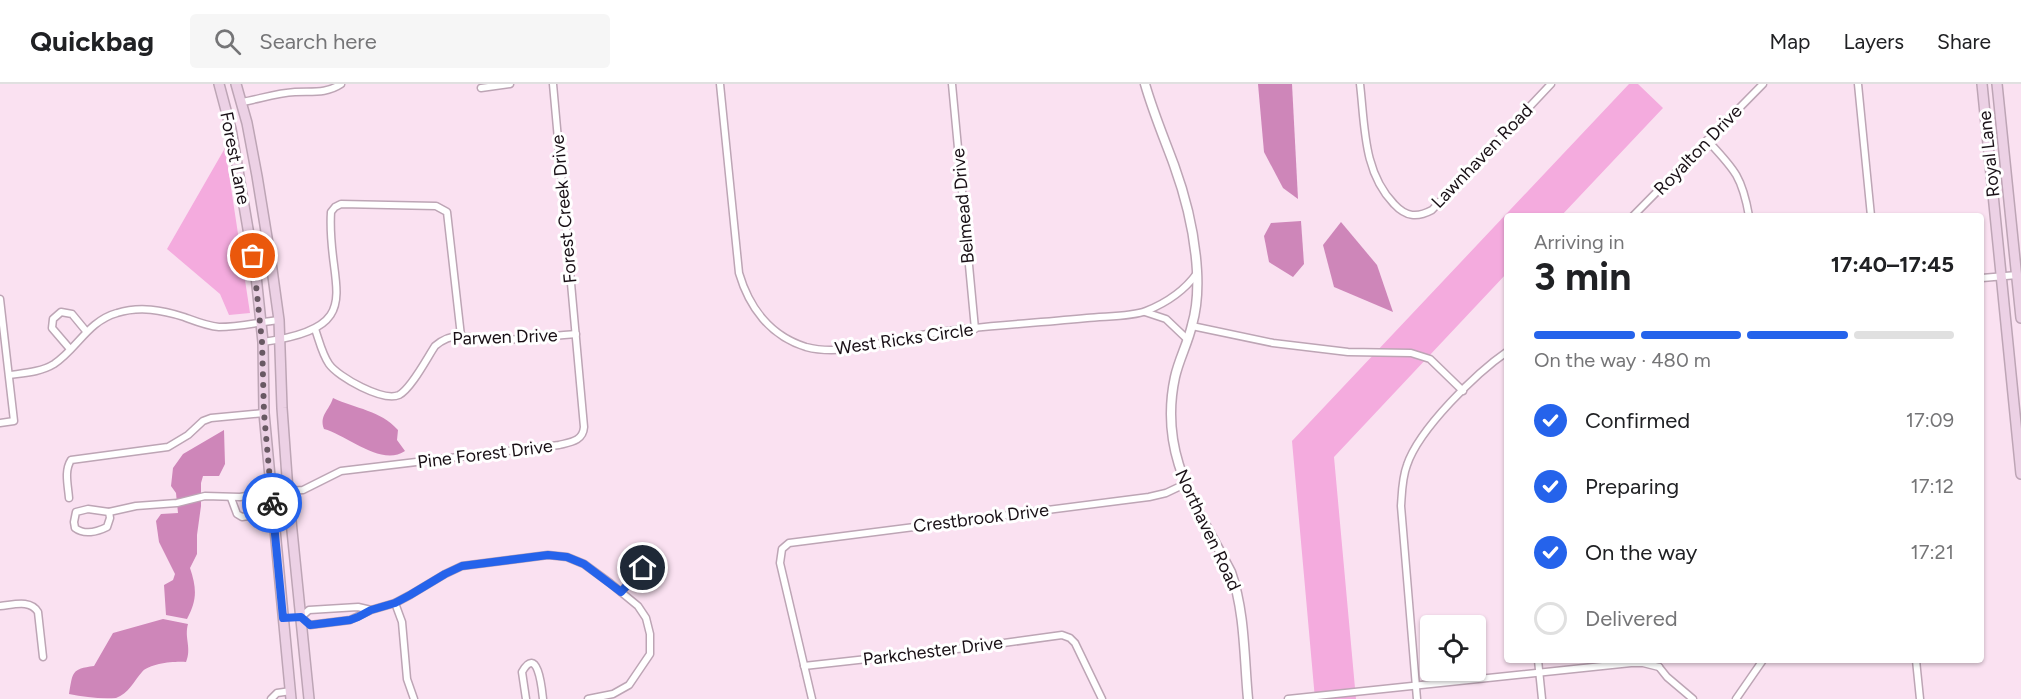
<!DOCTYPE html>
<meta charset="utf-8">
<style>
body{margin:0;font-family:Figtree,sans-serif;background:#f6f6f6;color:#202124;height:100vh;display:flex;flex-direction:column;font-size:22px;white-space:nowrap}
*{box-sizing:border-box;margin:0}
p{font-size:20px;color:#757577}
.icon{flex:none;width:33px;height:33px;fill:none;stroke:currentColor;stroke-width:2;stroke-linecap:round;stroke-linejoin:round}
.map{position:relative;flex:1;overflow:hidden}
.panel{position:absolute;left:1504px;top:129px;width:480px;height:450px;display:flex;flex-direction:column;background:#fff;border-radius:6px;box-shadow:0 2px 4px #0004}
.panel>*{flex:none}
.tools{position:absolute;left:1420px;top:531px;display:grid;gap:12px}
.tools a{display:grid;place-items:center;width:66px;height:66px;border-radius:6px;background:#fff;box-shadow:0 2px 4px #0004;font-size:30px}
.pin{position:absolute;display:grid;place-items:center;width:51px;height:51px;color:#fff;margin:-26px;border:3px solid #fff;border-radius:50%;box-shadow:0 2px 6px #0007}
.courier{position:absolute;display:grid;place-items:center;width:60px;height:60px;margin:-30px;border:4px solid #2563eb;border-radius:50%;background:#fff;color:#222;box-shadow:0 2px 8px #0007}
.head em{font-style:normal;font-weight:700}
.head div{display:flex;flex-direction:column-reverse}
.head{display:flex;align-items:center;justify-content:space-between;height:102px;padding:0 30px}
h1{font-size:39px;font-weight:700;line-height:45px}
.bar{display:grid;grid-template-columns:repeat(4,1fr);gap:9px 6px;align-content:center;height:72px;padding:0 30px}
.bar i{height:8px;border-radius:4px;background:#e0e0e0}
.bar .selected{background:#2563eb}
.bar p{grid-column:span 4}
ol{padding:0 30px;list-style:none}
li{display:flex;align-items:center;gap:18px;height:66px}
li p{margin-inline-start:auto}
li .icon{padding:6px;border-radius:50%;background:#2563eb;color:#fff;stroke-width:4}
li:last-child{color:#757577}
li i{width:33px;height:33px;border:3px solid #e0e0e0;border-radius:50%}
header{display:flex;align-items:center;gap:36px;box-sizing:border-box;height:84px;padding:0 30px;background:#fff;border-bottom:2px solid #e0e0e0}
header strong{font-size:28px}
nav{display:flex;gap:33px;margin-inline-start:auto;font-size:21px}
.search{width:420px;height:54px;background:#f6f6f6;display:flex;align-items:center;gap:15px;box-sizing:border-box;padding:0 21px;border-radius:6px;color:#757577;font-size:22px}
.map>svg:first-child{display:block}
</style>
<header>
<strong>Quickbag</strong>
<div class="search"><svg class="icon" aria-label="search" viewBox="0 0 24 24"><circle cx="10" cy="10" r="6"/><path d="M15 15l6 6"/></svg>Search here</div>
<nav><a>Map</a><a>Layers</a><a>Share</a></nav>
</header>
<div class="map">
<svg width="2021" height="615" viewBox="0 0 2021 615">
<rect width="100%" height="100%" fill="#fae1f1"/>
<g fill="#f4abde">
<path d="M1629 0H1638L1663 24 1561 132H1508L1507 189 1334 373 1356 615H1315L1292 357Z"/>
<path d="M225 64 250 229 229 231 220 210 167 165Z"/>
</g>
<g fill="#ce86b9">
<path d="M1258 0H1292L1298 115 1283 104 1264 68Z"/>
<path d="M1301 137 1304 180 1293 193 1269 178 1264 152 1271 139Z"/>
<path d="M1341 138 1377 181 1393 228 1334 203 1323 161Z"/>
<path d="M333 314C356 325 380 326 398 346L397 356 405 367C381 383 347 351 324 345 319 331 329 327 333 314Z"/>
<path d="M224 346 225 380 219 392H203L201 399V422L197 451V470L190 484C197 505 197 516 187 535L166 531 164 501 173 496 175 490 159 458 156 437 161 430 178 429 176 409 171 402 173 384 183 370Z"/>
<path d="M163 535 188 540C184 554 192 564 186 578 175 577 150 579 142 588 134 597 128 610 116 614 100 615 84 613 69 610 73 588 71 585 94 582L113 549Z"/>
</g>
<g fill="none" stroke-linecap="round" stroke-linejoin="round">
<g stroke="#bda5b5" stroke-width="9">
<g id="minor">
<path d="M720 0 739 189C749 223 770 252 806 263 840 272 876 259 910 253 968 242 1028 240 1087 234 1104 232 1131 233 1146 227 1166 219 1185 206 1197 189"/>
<path d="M952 0 975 245"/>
<path d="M1360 0C1365 42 1363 88 1394 120 1406 133 1417 134 1432 126L1551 0"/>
<path d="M1858 0 1871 132"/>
<path d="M481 4 510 0"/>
<path d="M242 18C259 15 277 9 295 8 312 7 326 10 341 0"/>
<path d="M1707 56C1734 85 1742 92 1749 132"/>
<path d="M1633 132 1763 0"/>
<path d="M1982 194 2017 191"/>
<path d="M0 215 14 337 0 339"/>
<path d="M1145 228 1166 235 1187 255"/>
<path d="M1192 242 1273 259 1348 268 1411 269 1430 275 1463 307"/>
<path d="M315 245C319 256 322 270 329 280 338 293 383 318 399 311 411 305 427 274 435 262 442 256 451 252 460 252 469 252 478 256 488 256 517 257 547 252 576 250"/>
<path d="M263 258C372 243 326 203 331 128L335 123 341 120 436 122 447 128 461 252"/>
<path d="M70 265 52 244 53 235 61 228 72 230 86 247"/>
<path d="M10 291C24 289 41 288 54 280 77 265 88 237 117 229 140 222 162 226 184 233 195 237 207 242 219 243 239 243 259 238 279 236"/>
<path d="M69 414C68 401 64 387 71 376L168 363 188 351 203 337 211 334 264 329"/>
<path d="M231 414 237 430 242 433 290 426"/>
<path d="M88 425 109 428 110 434 107 443C97 448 84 451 75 444L74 438 76 428Z"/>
<path d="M109 428 136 422 177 419 205 412 240 413 271 408 303 406 341 387 559 361C571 358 583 357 584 343L553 0"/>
<path d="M621 508 653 472"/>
<path d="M395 519 402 538 407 595 414 615"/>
<path d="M0 522C13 521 30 515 38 528L43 573"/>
<path d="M371 526 358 523 309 526 301 533 310 541 350 536 371 526 395 519 410 511 445 490 462 482 548 471 567 473 584 480 610 499 638 522 646 534 650 550V570L629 601 613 610 588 615"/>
<path d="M1538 576 1542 615"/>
<path d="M1916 576 1920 615"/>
<path d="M804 582 975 563 1062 551 1070 554 1075 559 1102 615"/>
<path d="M1659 583 1667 593 1693 615"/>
<path d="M271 615 277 609 291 607"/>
<path d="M526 615 522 588C538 560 542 606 543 615"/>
<path d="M812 615 780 479 782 465 789 459 1149 413 1166 409 1185 400"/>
<path d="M1288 615 1631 579H1643L1659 583"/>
<path d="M1417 615 1401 422C1402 408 1402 394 1407 381 1419 345 1476 289 1508 267"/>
<path d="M1736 615 1763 576"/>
</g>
</g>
<g stroke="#bda5b5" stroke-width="11">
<path id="tertiary" d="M1145 0C1153 28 1164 54 1174 81 1186 114 1195 152 1197 187 1198 205 1197 224 1192 241 1188 259 1179 275 1175 293 1158 371 1197 422 1231 488 1245 528 1244 573 1248 615"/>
</g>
<g stroke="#bda5b5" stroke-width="12">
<g id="secondary">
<path d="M219 0 231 45 256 192 263 258 264 329 291 615"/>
<path d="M236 0 247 39 257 92 271 178 279 236 282 324 288 407 309 615"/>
<path d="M1982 0 2021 390"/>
<path d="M1997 0 2021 234"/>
</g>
</g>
<use href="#minor" stroke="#fff" stroke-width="6"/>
<use href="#tertiary" stroke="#fff" stroke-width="8"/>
<use href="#secondary" stroke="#ecd1e5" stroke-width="9"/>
</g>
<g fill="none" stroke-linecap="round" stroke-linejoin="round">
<path stroke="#685963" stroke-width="6" stroke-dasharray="0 10.8" d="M253 172 262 258 264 329 272 419"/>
<path stroke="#2563eb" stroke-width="8" d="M272 419 283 534 301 533 310 541 350 536 358 533 371 526 395 519 410 511 445 490 462 482 548 471 567 473 584 480 621 508 643 484"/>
</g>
<g text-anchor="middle" stroke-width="6" stroke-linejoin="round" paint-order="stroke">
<g font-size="18" fill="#191016" stroke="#fff">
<text transform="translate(1698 66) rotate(-46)" y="6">Royalton Drive</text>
<text transform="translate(1989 70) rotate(-96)" y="6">Royal Lane</text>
<text transform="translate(1482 72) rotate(-46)" y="6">Lawnhaven Road</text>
<text transform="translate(235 74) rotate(79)" y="6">Forest Lane</text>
<text transform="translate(963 122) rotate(-95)" y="6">Belmead Drive</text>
<text transform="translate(564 125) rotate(-95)" y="6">Forest Creek Drive</text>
<text transform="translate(505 253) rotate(-2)" y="6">Parwen Drive</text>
<text transform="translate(904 255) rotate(-8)" y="6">West Ricks Circle</text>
<text transform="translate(485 370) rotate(-7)" y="6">Pine Forest Drive</text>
<text transform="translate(981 434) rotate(-7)" y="6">Crestbrook Drive</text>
<text transform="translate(1208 446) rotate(65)" y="6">Northaven Road</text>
<text transform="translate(933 567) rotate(-7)" y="6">Parkchester Drive</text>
</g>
</g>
</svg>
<div class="tools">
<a><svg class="icon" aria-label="locate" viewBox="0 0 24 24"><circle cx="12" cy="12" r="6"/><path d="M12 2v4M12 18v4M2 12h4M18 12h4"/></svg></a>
</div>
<div class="pin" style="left:253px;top:172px;background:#ea580c"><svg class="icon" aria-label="bag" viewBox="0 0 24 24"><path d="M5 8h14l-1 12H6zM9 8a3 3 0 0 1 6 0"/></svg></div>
<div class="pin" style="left:643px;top:484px;background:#1f2937"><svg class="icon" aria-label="home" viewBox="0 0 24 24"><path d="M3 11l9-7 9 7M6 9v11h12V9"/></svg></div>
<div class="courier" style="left:272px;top:419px"><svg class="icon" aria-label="bike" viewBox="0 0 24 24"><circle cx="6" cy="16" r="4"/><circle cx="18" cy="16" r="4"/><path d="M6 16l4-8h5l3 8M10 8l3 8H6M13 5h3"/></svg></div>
<section class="panel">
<div class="head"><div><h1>3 min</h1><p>Arriving in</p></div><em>17:40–17:45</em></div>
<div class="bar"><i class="selected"></i><i class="selected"></i><i class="selected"></i><i></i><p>On the way · 480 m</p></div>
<ol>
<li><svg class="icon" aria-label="check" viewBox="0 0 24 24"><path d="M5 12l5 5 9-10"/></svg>Confirmed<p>17:09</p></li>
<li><svg class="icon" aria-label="check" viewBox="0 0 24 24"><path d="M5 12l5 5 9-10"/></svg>Preparing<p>17:12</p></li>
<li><svg class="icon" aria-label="check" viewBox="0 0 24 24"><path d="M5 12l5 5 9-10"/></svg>On the way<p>17:21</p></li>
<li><i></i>Delivered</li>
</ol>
</section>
</div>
